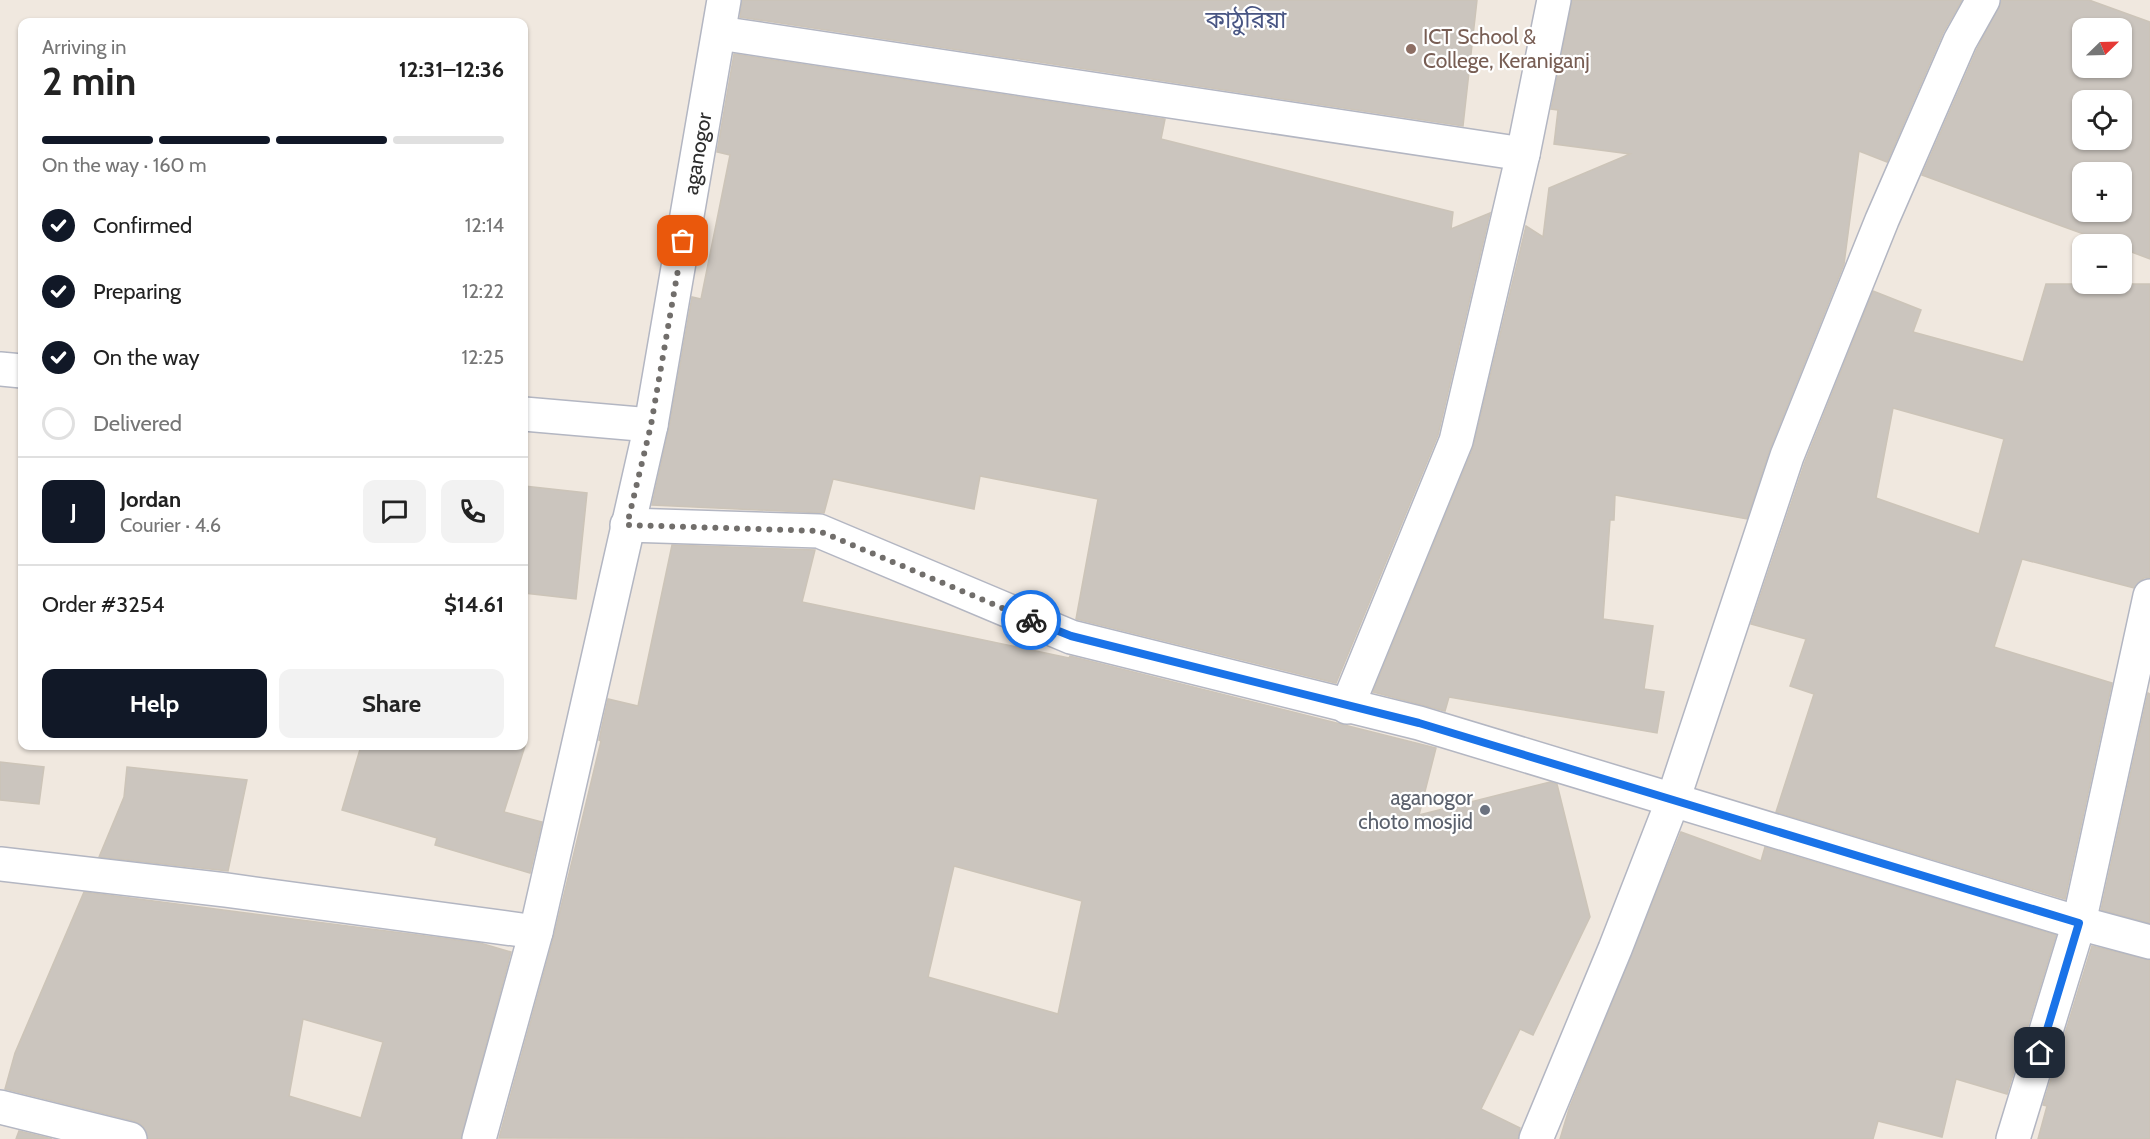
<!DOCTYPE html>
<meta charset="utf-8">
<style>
body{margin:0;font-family:Cabin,"Noto Sans Bengali",sans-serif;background:#f2f2f2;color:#222;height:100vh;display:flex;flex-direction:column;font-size:22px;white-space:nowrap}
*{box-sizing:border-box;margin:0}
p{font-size:20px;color:#767676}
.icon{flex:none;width:33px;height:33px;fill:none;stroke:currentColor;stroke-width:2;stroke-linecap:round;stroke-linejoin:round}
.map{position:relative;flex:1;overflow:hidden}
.side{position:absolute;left:18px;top:18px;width:510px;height:732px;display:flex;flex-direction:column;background:#fff;border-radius:12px;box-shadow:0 2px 4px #0004}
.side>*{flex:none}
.needle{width:39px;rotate:67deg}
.fabs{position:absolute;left:2072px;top:18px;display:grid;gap:12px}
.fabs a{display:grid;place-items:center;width:60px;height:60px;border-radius:12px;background:#fff;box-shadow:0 2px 4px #0004;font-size:30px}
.pin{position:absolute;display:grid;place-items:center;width:51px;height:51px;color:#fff;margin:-26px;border-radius:12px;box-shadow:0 3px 9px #0006}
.courier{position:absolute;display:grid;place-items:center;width:60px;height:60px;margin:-30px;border:4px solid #1a73e8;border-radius:50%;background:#fff;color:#222;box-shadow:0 2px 8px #0007}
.head em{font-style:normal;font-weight:700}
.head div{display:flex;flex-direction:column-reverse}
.head{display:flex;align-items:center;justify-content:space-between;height:102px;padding:0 24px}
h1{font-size:39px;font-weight:700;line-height:45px}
.bar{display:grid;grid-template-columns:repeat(4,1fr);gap:9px 6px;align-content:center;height:72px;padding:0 24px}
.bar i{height:8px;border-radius:4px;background:#e0e0e0}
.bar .selected{background:#111827}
.bar p{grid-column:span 4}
.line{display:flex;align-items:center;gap:15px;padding:0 24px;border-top:2px solid #e0e0e0}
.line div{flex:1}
.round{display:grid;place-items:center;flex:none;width:63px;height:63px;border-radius:12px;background:#f2f2f2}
ol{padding:0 24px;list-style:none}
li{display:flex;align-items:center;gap:18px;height:66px}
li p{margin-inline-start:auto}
li .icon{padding:6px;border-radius:50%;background:#111827;color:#fff;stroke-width:4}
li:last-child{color:#767676}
li i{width:33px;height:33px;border:3px solid #e0e0e0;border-radius:50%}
.primary-button{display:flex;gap:12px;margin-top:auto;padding:12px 24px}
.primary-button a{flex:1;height:69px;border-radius:12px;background:#111827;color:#fff;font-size:24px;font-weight:700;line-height:69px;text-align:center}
.primary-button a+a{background:#f2f2f2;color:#222}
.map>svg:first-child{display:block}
</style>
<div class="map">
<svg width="2150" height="1139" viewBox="0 0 2150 1139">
<rect width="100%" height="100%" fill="#f0e8df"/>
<g fill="#cbc5be" stroke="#ccc4b8" stroke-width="1.5" fill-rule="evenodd">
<path d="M742 0H1477L1463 126 740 17Z"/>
<path d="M1572 0H1962L1943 33 1887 162 1859 151 1844 264 1770 449 1747 519 1615 495 1614 520H1610L1603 619 1653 626 1644 689 1664 692 1657 733 1449 697 1445 711 1373 692 1473 448 1526 226 1543 237 1549 188 1630 154 1554 144 1558 110 1551 109Z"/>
<path d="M2002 0H2089L2150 22V259L2121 248V244H2111L1922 175 1977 49ZM2082 28H2121V68H2082ZM2082 100H2121V140H2082ZM2082 172H2121V212H2082Z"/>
<path d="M734 54 1165 119 1161 139 1453 212 1451 229 1490 213 1438 435 1336 683 1076 619 1098 499 980 476 974 509 833 479 824 513 652 505 669 428 692 297 701 299 730 155 717 152Z"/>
<path d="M2046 284H2150V578H2144L2134 588 2022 559 1994 647 2112 683 2065 899 1776 812 1814 694 1790 686 1806 639 1751 624 1805 462 1873 291 1921 310 1913 332 2023 362ZM1893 408 2004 439 1979 534 1876 498Z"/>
<path d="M524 486 587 493 576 599 524 593Z"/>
<path d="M672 545 815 550 802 602 1069 658 1070 656 1436 748 1419 815 1550 782 1557 784 1590 917 1533 1035 1520 1029 1481 1109 1520 1128 1518 1139 499 1138 554 936 601 741 599 740 608 699 638 706ZM954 866 1082 901 1058 1014 928 977Z"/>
<path d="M2148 693 2150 694V923L2101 910Z"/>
<path d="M361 746H525L504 812 542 822 530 873 435 845 437 838 342 810Z"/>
<path d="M0 762 44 767 39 804 0 800Z"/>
<path d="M127 767 247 780 228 871 99 857 124 797Z"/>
<path d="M1681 832 1761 861 1765 847 2056 935 2007 1094 1956 1079 1942 1137 1878 1121 1873 1139H1560L1569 1109Z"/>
<path d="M84 892 480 943 511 952 461 1139H148L143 1126 134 1121 5 1089 15 1053ZM303 1019 383 1042 361 1118 289 1096Z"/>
<path d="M2092 946 2150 960V1139H2038L2047 1106 2043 1105Z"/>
<path d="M19 1131 52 1139H16Z"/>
</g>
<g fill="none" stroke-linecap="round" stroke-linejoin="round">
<g stroke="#b3b6c2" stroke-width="36">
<g id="street">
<path d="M719 33 1523 154"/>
<path d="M0 369 22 371"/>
<path d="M524 414 651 425"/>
<path d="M627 525 819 531 1071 637 1419 723 2079 923 2150 942"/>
<path d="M1347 707 1456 441 1523 154 1554 0"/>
<path d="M0 864 226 890 536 932"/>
<path d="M0 1107 130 1139"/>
<path id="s1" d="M479 1139 536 932 651 425 724 0"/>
<path d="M1536 1139 1615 949 1673 800 1787 456 1882 220 1960 41 1983 0"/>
<path d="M2013 1139 2079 923 2150 596"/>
</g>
</g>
<use href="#street" stroke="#fff" stroke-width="33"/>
</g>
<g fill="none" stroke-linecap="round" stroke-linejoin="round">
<path stroke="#716e6b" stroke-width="6" stroke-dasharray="0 10.8" d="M683 241 651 425 627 525 819 531 1031 620"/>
<path stroke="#1a73e8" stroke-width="8" d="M1031 620 1071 636 1419 723 2079 923 2040 1053"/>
</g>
<circle fill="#8d6e63" stroke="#fff" stroke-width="2" cx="1411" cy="49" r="6"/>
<circle fill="#6b7280" stroke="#fff" stroke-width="2" cx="1485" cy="810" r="6"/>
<g text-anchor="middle" stroke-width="4.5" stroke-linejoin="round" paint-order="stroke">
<g font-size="21" fill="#785e54" stroke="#fff" text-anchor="start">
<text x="1423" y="44">ICT School &amp;<tspan x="1423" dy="24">College, Keraniganj</tspan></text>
</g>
<g font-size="21" fill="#2d2d2d" stroke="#fff">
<text dy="7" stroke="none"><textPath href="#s1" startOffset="1010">aganogor</textPath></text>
</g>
<g font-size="21" fill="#5b616d" stroke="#fff" text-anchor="end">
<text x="1473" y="805">aganogor<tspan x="1473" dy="24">choto mosjid</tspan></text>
</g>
<g font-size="24" fill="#485583" stroke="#fff">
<text x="1246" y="28">কাঠুরিয়া</text>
</g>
</g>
</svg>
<div class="fabs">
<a><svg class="needle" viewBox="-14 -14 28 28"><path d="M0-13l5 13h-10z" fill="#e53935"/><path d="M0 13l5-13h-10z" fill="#767676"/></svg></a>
<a><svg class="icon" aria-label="locate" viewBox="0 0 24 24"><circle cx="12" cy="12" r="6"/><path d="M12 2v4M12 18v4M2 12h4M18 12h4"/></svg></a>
<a>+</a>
<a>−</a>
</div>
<div class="pin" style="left:683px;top:241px;background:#ea580c"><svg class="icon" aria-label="bag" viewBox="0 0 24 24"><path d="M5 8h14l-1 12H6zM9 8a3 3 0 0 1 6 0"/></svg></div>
<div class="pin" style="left:2040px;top:1053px;background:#1f2937"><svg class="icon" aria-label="home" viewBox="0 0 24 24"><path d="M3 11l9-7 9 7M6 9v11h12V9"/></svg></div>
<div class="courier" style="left:1031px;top:620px"><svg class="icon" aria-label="bike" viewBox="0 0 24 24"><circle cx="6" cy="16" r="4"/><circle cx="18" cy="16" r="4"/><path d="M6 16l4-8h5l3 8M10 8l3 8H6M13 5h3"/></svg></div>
<section class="side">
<div class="head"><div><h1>2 min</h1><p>Arriving in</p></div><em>12:31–12:36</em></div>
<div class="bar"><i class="selected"></i><i class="selected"></i><i class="selected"></i><i></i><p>On the way · 160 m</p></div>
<ol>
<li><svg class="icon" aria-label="check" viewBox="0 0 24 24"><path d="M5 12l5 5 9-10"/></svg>Confirmed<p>12:14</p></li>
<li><svg class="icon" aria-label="check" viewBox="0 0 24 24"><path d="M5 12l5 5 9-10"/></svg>Preparing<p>12:22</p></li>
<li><svg class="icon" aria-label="check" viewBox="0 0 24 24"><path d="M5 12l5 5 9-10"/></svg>On the way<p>12:25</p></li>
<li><i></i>Delivered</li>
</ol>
<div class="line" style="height:108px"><b class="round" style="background:#111827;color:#fff">J</b><div><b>Jordan</b><p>Courier · 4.6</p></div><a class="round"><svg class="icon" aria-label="chat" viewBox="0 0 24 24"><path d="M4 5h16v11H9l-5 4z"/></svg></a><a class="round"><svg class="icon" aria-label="phone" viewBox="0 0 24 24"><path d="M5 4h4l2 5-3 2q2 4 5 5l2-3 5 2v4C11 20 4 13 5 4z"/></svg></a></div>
<div class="line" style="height:78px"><div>Order #3254</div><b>$14.61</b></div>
<div class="primary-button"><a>Help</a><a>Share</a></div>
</section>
</div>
